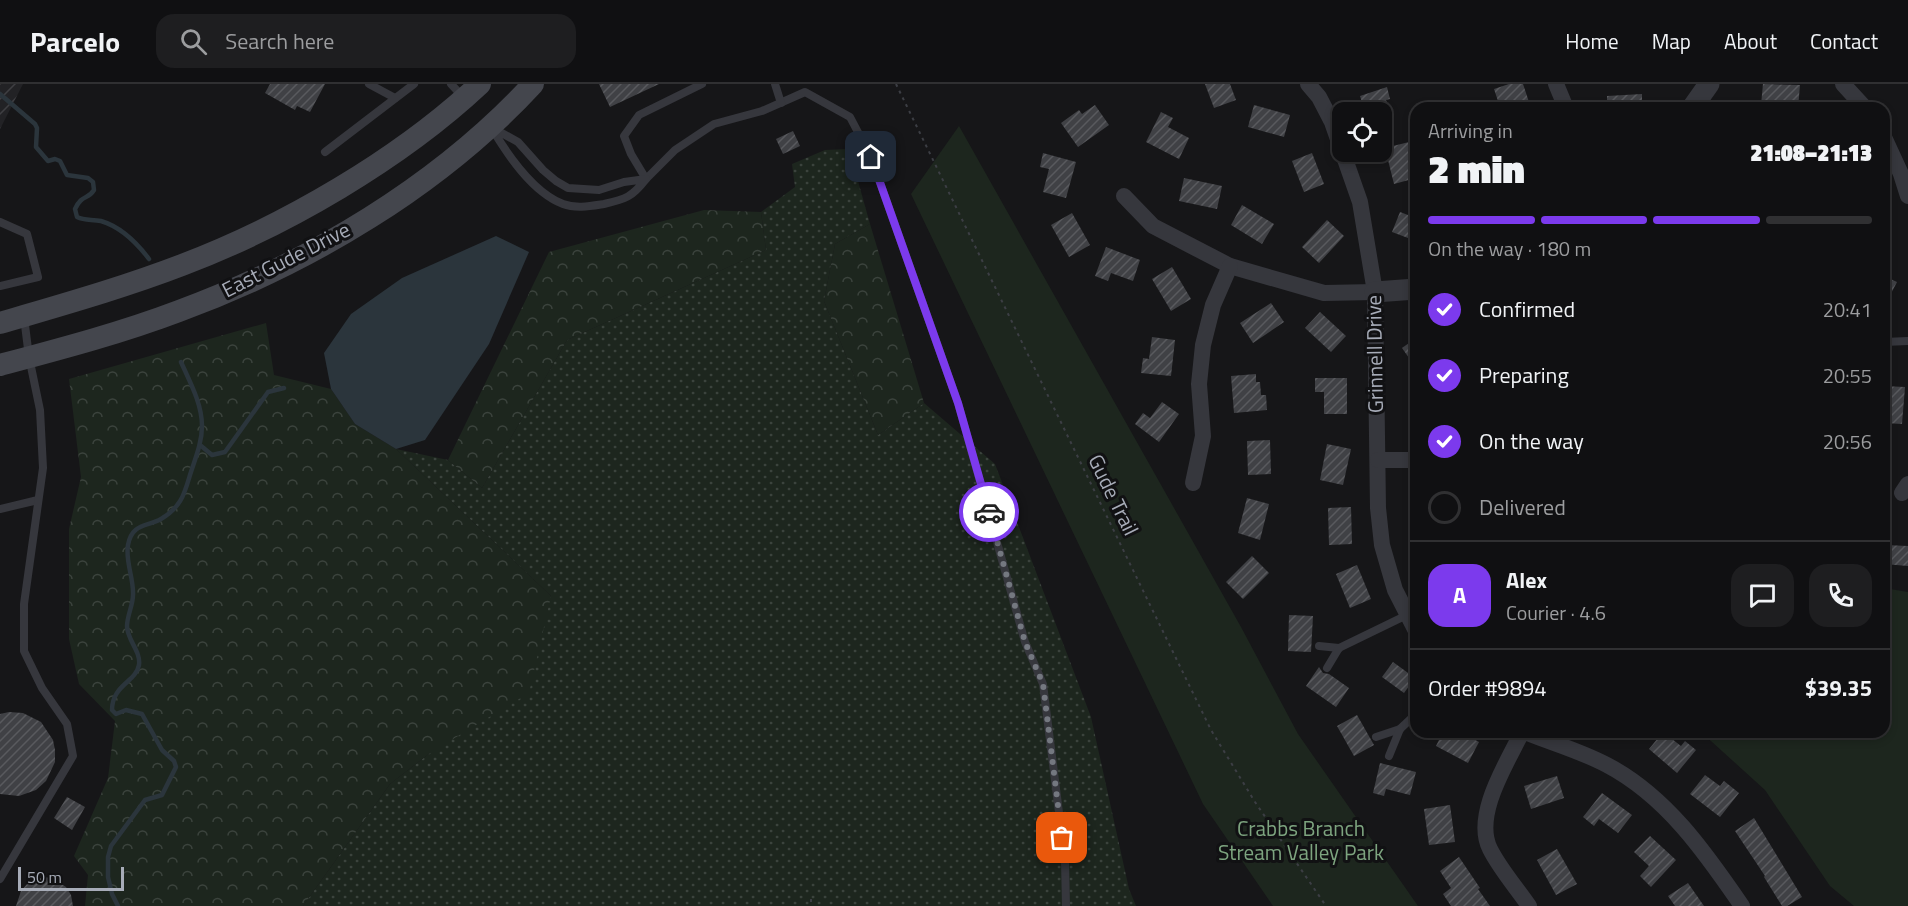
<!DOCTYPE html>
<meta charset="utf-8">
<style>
body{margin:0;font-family:"Titillium Web",sans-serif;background:#1e1e20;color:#f1f3f6;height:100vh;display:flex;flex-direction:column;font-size:22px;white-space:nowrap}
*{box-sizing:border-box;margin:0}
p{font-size:20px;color:#9c9d9f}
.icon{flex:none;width:33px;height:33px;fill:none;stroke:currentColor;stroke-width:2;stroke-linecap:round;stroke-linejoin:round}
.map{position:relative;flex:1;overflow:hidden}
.panel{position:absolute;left:1410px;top:18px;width:480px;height:636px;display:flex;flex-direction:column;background:#101012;border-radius:18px;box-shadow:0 3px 9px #0003,0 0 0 2px #303032}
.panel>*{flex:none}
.fabs{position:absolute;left:1332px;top:18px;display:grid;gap:12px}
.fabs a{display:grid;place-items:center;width:60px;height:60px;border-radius:12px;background:#101012;box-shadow:0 3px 9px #0003,0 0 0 2px #303032;font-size:30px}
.scale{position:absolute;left:18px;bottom:15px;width:106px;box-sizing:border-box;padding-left:6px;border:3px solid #a7acb8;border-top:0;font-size:16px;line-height:21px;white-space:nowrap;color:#a7acb8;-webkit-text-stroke:4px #111113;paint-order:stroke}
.pin{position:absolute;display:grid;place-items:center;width:51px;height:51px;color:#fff;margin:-26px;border-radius:12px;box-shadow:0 3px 9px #0006}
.courier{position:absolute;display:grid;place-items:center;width:60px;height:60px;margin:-30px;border:4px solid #7c3aed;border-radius:50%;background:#fff;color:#222;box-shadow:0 2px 8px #0007}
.overview em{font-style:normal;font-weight:800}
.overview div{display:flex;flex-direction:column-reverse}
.overview{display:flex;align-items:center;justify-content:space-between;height:102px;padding:0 18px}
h1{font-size:39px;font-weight:800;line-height:45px}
.bar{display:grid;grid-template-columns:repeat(4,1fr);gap:9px 6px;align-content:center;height:72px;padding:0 18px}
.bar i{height:8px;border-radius:4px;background:#303032}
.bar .on{background:#7c3aed}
.bar p{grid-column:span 4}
.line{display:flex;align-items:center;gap:15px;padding:0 18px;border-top:2px solid #303032}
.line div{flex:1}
.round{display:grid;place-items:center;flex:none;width:63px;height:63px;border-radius:18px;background:#1e1e20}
ol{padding:0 18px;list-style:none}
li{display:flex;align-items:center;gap:18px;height:66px}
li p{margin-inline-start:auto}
li .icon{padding:6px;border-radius:50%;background:#7c3aed;color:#fff;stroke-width:4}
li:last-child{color:#9c9d9f}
li i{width:33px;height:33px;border:3px solid #303032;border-radius:50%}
header{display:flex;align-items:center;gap:36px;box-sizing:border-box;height:84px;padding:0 30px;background:#101012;border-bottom:2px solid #303032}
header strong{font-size:28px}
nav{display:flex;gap:33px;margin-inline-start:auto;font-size:21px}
.search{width:420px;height:54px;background:#1e1e20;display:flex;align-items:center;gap:15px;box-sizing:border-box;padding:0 21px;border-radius:18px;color:#9c9d9f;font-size:22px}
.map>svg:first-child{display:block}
</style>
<header>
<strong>Parcelo</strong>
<div class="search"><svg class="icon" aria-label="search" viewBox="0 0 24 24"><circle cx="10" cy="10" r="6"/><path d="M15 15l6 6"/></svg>Search here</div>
<nav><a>Home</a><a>Map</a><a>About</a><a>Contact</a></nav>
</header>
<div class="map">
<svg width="1908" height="822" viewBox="0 0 1908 822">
<defs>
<pattern id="industrial-furrows" width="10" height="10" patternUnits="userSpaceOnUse" patternTransform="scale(1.5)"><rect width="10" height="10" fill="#222225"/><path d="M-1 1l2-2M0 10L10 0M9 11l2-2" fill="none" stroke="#3f3f43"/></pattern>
<pattern id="grass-dots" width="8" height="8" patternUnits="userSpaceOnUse" patternTransform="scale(1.5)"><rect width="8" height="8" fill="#1d261e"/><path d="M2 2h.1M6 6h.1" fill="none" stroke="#3b433d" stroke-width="1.8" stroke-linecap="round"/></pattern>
<pattern id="forest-crowns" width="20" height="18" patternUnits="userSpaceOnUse" patternTransform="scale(1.5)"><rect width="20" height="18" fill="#1d261e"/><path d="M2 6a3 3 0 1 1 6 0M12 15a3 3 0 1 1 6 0" fill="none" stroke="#3b433d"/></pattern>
<pattern id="building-hatch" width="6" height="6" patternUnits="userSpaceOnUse" patternTransform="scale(1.5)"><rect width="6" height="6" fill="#404145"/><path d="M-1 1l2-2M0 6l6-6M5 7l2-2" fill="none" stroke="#595a5e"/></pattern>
</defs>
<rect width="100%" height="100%" fill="#161618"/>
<path fill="url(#industrial-furrows)" d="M0 0H23L0 45Z"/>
<path fill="url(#grass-dots)" d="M849 65 870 140 835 160 824 217 878 351 924 319 995 380 1091 633 1129 805 1136 822H303L390 700 430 669 551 512 396 365 448 376 482 404 567 256 766 166 761 128 795 103 792 80 825 66Z"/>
<g fill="url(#forest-crowns)">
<path d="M704 126 761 128 766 166 567 256 482 404 448 376 549 168Z"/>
<path d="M870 140 924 319 878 351 824 217 835 160Z"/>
<path d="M266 239 274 291 331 305 355 340 396 365 551 512 529 609 430 669 390 700 303 822H85L88 791 74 772 108 694 115 637 79 600 69 555V445L81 393 69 295Z"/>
</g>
<g fill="#1d261e">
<path d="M959 42 1241 543 1298 650 1418 822H1273L1203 720 911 110Z"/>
<path d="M1884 504 1908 508V822H1854L1830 802 1765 706 1701 648H1884Z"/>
</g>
<path fill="#2b353c" d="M496 152 529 168 489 260 425 356 396 365 355 340 331 305 324 269 351 230 402 194Z"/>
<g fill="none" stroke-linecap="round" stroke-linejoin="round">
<g stroke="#2b353c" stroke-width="4.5">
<path d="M0 10 35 40 37 44 36 63 48 77 55 75 60 77 67 91 88 94 93 98 94 106C88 116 82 110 75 125L77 133C85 137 92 135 101 137 121 143 137 159 149 175"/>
<path d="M200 361 212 371 225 368 268 308 284 304"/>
<path d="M118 822 112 810 108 793V773L111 762 145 716 162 711 176 683 174 677 162 666 142 630 126 626 116 630 112 626C112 601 136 598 139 581 141 567 127 556 127 542 127 532 133 521 133 511 134 495 125 477 128 461 132 439 147 443 161 435 181 423 184 411 190 391 195 375 202 359 202 342 202 320 190 298 181 278"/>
</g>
</g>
<g fill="url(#building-hatch)">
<path d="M270 0H325L310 28 297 22 295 26 265 9Z"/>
<path d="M599 0H659L610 23Z"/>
<path d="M1205 0H1230L1236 16 1214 24Z"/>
<path d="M1509 0H1523L1531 24H1509L1507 18 1499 20 1494 5Z"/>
<path d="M1763 0 1800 1 1798 24 1761 21Z"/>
<path d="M1387 3 1390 15 1386 16 1390 28H1365L1360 12Z"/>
<path d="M1642 10V24H1607V12Z"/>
<path d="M1095 21 1109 41 1078 63 1061 39 1079 26 1082 30Z"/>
<path d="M1254 21 1290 31 1284 53 1248 43Z"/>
<path d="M1161 28 1173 34 1168 43 1189 54 1179 75 1146 58Z"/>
<path d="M793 47 800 62 783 70 776 55Z"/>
<path d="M1409 58 1416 94 1394 100 1385 64Z"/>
<path d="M1043 69 1076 78 1066 114 1043 108 1049 85 1040 83Z"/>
<path d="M1312 69 1324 100 1304 108 1292 77Z"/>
<path d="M1184 94 1222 102 1217 125 1179 117Z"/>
<path d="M1242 121 1274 140 1262 160 1231 141Z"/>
<path d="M1400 128 1416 134V157L1392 148Z"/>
<path d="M1072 129 1090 161 1069 173 1051 141Z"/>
<path d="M1327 136 1344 152 1319 179 1302 163Z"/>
<path d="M1106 163 1140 176 1133 197 1111 189 1108 197 1095 192Z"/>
<path d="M1172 183 1191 215 1171 227 1152 195Z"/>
<path d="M1884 192 1897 198 1884 223Z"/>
<path d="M1271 219 1284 238 1253 259 1240 239Z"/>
<path d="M1320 228 1346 252 1331 268 1305 244Z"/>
<path d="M1152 253 1175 256 1171 292 1141 289 1143 274 1149 275Z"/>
<path d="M1416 254V284L1402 264Z"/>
<path d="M1256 290V298H1260L1261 311H1266L1267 326 1234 329 1231 292Z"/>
<path d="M1315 294H1347V330H1324V308H1315Z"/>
<path d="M1884 302 1905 303 1902 340 1884 339Z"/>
<path d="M1162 318 1179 330 1159 358 1135 340 1143 329 1150 334Z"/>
<path d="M1270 356 1271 390 1248 391 1247 357Z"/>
<path d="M1327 360 1351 365 1343 401 1320 396Z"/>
<path d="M1247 414 1269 420 1260 456 1238 449Z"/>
<path d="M1351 423 1352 460 1329 461 1328 424Z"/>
<path d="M1886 461 1908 462V482L1884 480Z"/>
<path d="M1252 472 1269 489 1243 515 1226 498Z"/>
<path d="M1357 481 1371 515 1350 524 1336 490Z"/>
<path d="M1289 531 1313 532 1311 568 1288 567Z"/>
<path d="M1393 578 1415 594 1404 609 1382 593Z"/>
<path d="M1319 583 1323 589 1329 590 1349 604 1336 623 1306 602Z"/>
<path d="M9 628 23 629 41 638 53 656 55 666V678L46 697 36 706 19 712 0 710V630Z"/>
<path d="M1357 631 1374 661 1354 672 1337 642Z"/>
<path d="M1443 648H1460L1479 658 1468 679 1436 662Z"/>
<path d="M1663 648 1681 662 1685 657 1696 666 1677 689 1649 665Z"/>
<path d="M1380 679 1416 688 1410 711 1386 705 1384 712 1373 709Z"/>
<path d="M1705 691 1720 702 1724 697 1739 709 1720 733 1690 710Z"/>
<path d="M1557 692 1564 714 1531 725 1524 702Z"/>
<path d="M1602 709 1632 731 1618 749 1599 735 1594 742 1583 733Z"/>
<path d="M67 713 85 723 72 746 54 734Z"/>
<path d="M1450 721 1455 758 1429 761 1424 725Z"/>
<path d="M1754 734 1802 813 1787 822H1782L1764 793 1765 792 1735 747Z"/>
<path d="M1650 752 1676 776 1651 803 1640 792 1649 782 1634 768Z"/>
<path d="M1557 765 1577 800 1556 811 1537 776Z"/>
<path d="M1459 773 1480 804 1478 805 1490 822H1451L1443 810 1451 804 1440 787Z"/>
<path d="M43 793 52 794 66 803 71 811 73 822H16L21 807 27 800Z"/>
<path d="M1688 799 1704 822H1675L1668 812Z"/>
</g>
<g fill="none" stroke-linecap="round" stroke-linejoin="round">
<g stroke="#3c3e44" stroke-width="2" stroke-dasharray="3 4.5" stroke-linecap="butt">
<path d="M896 0 1211 646 1255 718 1326 822"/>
<path d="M811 815V822"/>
</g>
<g stroke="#36373d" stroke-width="8">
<path d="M369 0 395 14"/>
<path d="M451 0 464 14"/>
<path d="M702 0 639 31 624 52 631 70 646 95 675 66 714 40 762 27 805 8 850 33 871 73 958 319 1025 558 1043 600 1065 777 1066 822"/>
<path d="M775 0 781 19"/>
<path d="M491 43 518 58 543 86 556 97 568 104 599 106 624 98 646 95C632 113 626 115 604 120 591 122 576 125 563 120 532 108 507 70 491 43Z"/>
<path d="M325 68 414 0"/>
<path d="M0 138 27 150 38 193 0 202"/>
<path d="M1884 258 1908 257"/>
<path d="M0 425 38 416"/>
<path d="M1319 562 1339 564"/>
<path d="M1327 584 1339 564 1407 531"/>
<path d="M1376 653 1400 645"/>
<path d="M1389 672 1400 645 1416 630"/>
<path d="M0 795 73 672 67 640 42 604 24 567V520L43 384 40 326 29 273 24 233"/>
</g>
<g stroke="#36373d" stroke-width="16">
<path d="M1308 0 1319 13 1332 38 1360 118 1375 208 1378 424 1382 461 1395 506 1416 547"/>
<path d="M1556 0 1566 24"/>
<path d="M1843 0 1865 24"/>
<path d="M1884 53 1901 90 1908 112"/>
<path d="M1124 112 1153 142 1230 182 1324 209 1375 208"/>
<path d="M1378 376H1416"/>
<path d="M1193 399 1203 352 1199 300 1203 261 1213 221 1230 182"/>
<path d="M1902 409 1908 400"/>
<path d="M1522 648C1507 679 1473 731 1490 765 1500 785 1516 803 1529 822"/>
<path d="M1525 648C1552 659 1581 667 1607 681 1666 712 1705 768 1742 822"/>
</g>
<g stroke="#36373d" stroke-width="21">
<path d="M1692 24 1709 0"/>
<path d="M1375 208 1416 205"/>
</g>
<g stroke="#44464d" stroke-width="22">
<path d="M0 239C61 221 122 204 182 181 285 142 400 75 480 0"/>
<path d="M0 281C60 265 121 249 179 227 309 179 439 102 533 0"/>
</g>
</g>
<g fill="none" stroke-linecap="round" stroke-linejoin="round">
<path stroke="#747880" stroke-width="6" stroke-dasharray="0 10.8" d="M989 428 1025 558 1043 600 1062 754"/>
<path stroke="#7c3aed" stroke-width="8" d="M871 73 958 319 989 428"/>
</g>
<g text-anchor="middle" stroke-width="6" stroke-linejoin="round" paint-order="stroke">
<g font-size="21" fill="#a7acb8" stroke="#111113">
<text transform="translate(286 176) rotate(-27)" y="7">East Gude Drive</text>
<text transform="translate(1375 270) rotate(-91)" y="7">Grinnell Drive</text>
<text transform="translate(1113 411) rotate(64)" y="7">Gude Trail</text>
</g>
<g font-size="21" fill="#7da47f" stroke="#111113">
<text x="1301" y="752">Crabbs Branch<tspan x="1301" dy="24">Stream Valley Park</tspan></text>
</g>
</g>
</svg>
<div class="fabs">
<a><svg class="icon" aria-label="locate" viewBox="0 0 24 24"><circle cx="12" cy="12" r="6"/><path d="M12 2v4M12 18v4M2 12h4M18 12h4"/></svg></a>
</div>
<div class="scale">50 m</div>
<div class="pin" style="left:1062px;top:754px;background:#ea580c"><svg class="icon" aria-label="bag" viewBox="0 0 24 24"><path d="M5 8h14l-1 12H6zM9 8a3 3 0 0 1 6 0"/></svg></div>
<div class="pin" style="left:871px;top:73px;background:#1f2937"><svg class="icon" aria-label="home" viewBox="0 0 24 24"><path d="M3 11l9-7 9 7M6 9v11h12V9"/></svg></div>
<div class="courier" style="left:989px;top:428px"><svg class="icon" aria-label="car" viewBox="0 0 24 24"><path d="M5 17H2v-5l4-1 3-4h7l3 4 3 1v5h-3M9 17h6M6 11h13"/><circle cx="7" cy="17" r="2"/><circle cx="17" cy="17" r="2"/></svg></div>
<section class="panel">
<div class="overview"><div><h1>2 min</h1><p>Arriving in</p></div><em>21:08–21:13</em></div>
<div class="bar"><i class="on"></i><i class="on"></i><i class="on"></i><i></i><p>On the way · 180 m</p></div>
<ol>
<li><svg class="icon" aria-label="check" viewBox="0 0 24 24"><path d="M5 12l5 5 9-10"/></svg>Confirmed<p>20:41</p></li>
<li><svg class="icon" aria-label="check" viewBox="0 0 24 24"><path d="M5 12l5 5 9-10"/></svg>Preparing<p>20:55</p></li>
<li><svg class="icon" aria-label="check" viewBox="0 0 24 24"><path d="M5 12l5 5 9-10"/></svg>On the way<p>20:56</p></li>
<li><i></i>Delivered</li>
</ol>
<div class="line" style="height:108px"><b class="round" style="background:#7c3aed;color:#fff">A</b><div><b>Alex</b><p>Courier · 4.6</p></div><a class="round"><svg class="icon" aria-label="chat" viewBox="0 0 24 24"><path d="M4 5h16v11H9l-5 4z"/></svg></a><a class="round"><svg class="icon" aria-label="phone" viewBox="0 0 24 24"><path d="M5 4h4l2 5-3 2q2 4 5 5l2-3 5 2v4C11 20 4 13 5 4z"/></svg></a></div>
<div class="line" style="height:78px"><div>Order #9894</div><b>$39.35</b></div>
</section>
</div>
